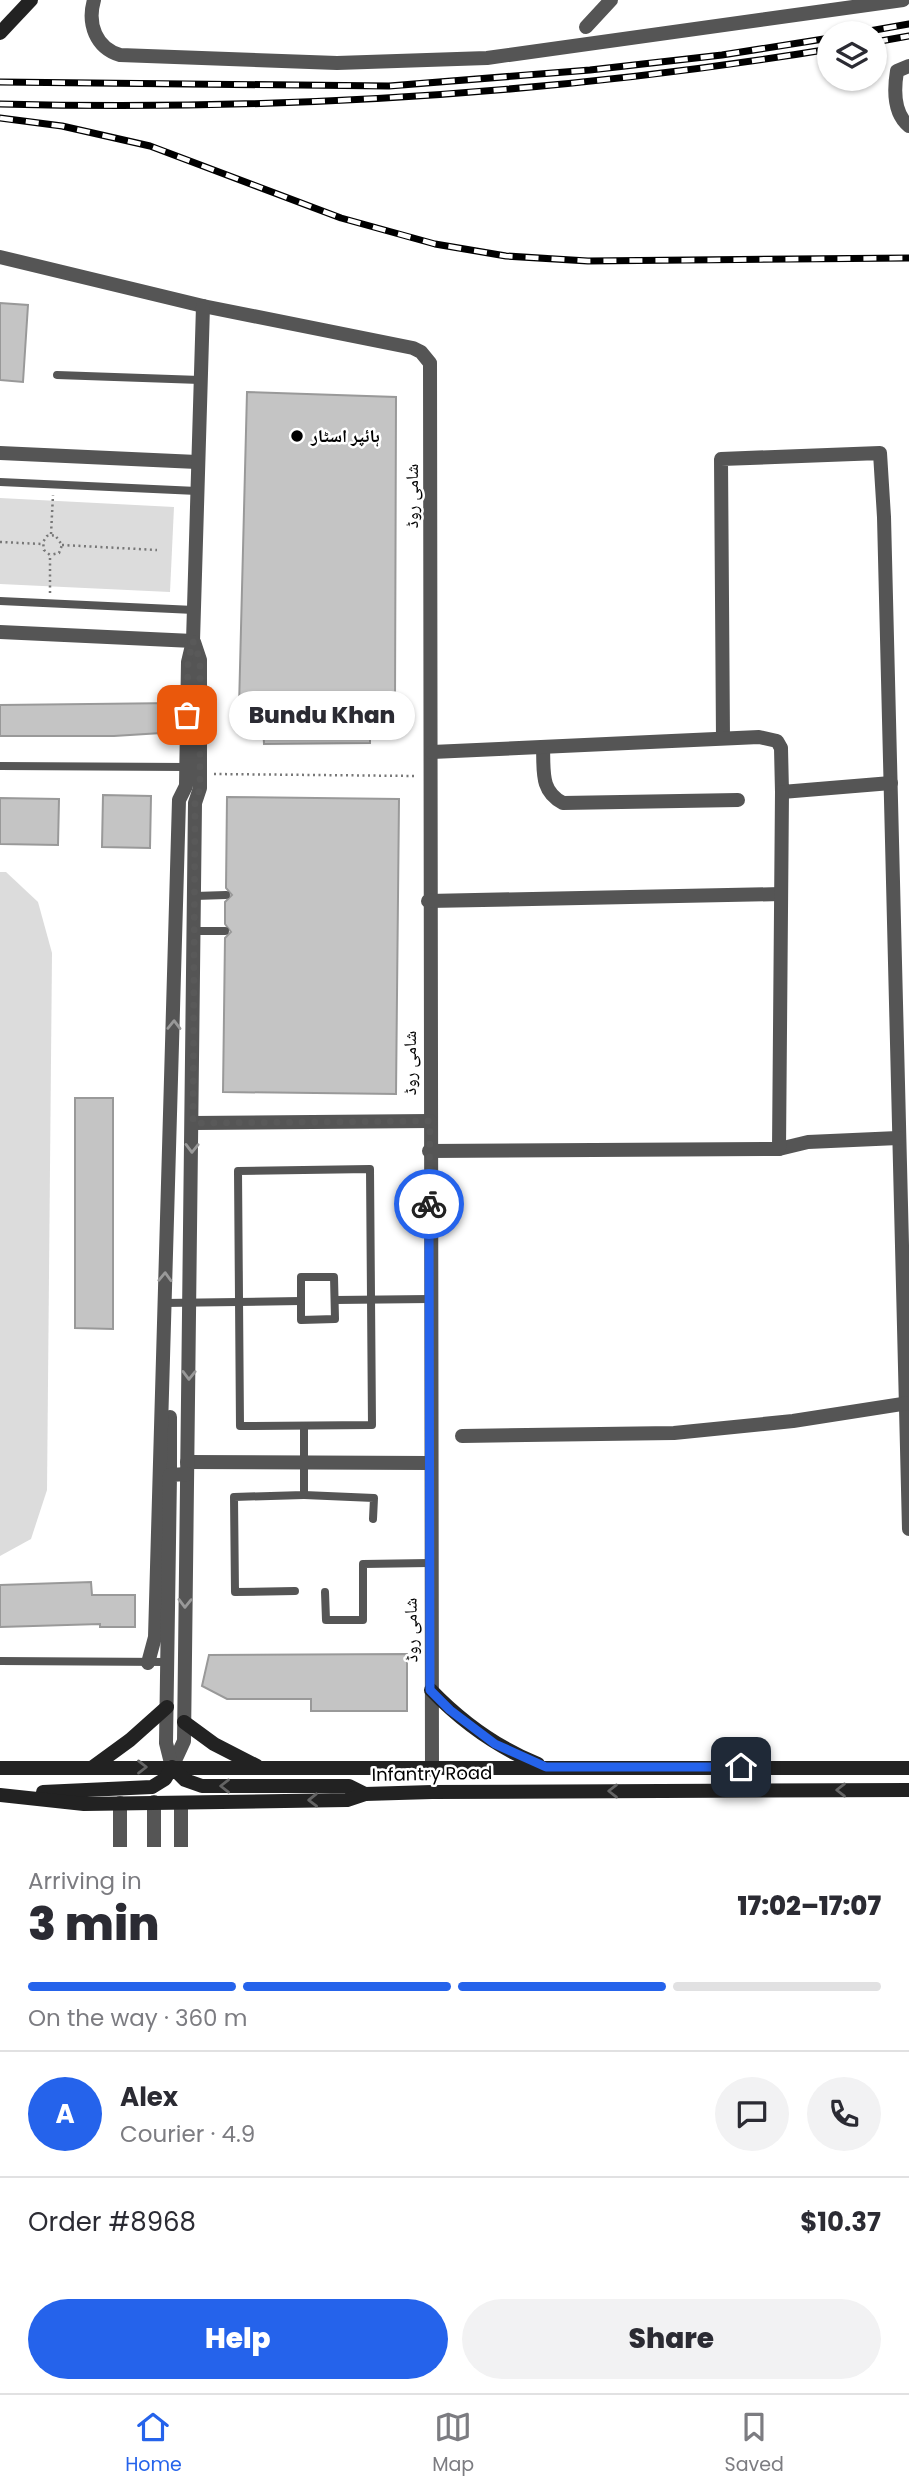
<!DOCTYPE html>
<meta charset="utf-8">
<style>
body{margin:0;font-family:Poppins,"Noto Naskh Arabic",sans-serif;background:#f2f2f3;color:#2b2b33;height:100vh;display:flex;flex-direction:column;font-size:26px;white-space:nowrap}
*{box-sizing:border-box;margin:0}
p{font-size:23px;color:#7c7c81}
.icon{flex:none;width:38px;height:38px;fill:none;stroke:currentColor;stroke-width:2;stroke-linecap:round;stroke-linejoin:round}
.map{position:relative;height:1847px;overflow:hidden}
.details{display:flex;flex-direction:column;background:#fff;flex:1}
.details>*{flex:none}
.tools{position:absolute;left:817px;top:21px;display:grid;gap:14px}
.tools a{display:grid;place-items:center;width:70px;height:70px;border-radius:50%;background:#fff;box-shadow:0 2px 5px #0004;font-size:35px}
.pin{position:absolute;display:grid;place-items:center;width:60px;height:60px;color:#fff;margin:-30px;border-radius:14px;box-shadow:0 4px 10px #0006}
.courier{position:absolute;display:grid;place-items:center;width:70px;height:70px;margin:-35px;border:5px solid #2563eb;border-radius:50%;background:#fff;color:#222;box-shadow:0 2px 9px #0007}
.bubble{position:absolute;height:49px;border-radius:24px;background:#fff;box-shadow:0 2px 5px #0004;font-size:23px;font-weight:800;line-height:49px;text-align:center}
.head em{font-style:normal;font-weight:800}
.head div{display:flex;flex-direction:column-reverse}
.head{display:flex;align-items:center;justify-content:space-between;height:119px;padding:0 28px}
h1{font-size:46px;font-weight:800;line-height:52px}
.bar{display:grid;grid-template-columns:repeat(4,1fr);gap:10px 7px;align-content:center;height:84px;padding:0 28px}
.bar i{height:9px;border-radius:5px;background:#e1e1e2}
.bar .on{background:#2563eb}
.bar p{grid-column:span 4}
.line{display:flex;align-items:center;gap:18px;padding:0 28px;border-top:2px solid #e1e1e2}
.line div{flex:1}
.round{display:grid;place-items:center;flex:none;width:74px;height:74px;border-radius:37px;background:#f2f2f3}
.action{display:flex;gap:14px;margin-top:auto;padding:14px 28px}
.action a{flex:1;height:80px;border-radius:42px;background:#2563eb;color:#fff;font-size:28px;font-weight:800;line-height:80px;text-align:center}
.action a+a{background:#f2f2f3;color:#2b2b33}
.dock{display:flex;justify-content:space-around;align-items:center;height:98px;border-top:2px solid #e1e1e2;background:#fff;font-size:19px;color:#7c7c81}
.dock a{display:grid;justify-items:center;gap:4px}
.dock .on{color:#2563eb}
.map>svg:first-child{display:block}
</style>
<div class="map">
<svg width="909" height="1847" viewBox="0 0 909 1847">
<rect width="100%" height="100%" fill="#fff"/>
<g fill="#dcdcdc">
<path d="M0 498 174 507 170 592 0 584Z"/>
<path d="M0 872H6L38 902 52 953 47 1490 31 1539 0 1556Z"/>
</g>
<g fill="#c4c4c4" stroke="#999" stroke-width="2">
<path d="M0 303 28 305 23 382 0 380Z"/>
<path d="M247 392 396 397 395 707 370 706V743L264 744 262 707H239Z"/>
<path d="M177 703V732L114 736H0V705Z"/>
<path d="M103 795 151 796 150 848 102 847Z"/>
<path d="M227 797 399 799 396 1094 223 1092 225 938 231 932 225 924V902L232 895 226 888Z"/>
<path d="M0 798 59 799 58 845 0 844Z"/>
<path d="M75 1098H113V1329L75 1328Z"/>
<path d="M91 1582 92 1595H135V1627H100V1624L0 1627V1585Z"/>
<path d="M407 1654V1711H311V1699H227L202 1686 209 1655Z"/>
</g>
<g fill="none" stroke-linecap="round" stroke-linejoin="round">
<g stroke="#777" stroke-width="2.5" stroke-dasharray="2 3.5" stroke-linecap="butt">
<path d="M51 534 53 495"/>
<path d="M0 542 42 544"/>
<path d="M62 545 157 550"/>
<path d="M50 593V555L44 550 43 542 47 536 55 535 62 545 59 553 50 555"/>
<path d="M214 774 417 776"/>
</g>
<g stroke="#555" stroke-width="8">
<path d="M57 375 200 380"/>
<path d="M0 482 197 491"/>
<path d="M0 601 194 610"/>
<path d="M0 766 187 767"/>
<path d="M195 896 226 895"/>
<path d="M195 931H225"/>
<path d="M370 1169 372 1425 240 1426 238 1171Z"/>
<path d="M301 1277H334L335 1319 301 1320Z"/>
<path d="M335 1300 430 1299"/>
<path d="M164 1303 301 1301"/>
<path d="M304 1495 374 1498 373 1519"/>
<path d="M295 1591 235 1592 234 1497 304 1495V1426"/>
<path d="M325 1592 326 1620H363V1564L429 1563"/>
<path d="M0 1661 168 1662"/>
</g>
<g stroke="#555" stroke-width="14">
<path d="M94 0C87 24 96 48 120 55L337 63 487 58 903 0"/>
<path d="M586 27 611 0"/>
<path d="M909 66 897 71C894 89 893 113 909 126"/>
<path d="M0 257 203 306 413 348 421 352 430 363 432 1770"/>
<path d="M0 453 197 462"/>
<path d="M0 632 193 641"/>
<path d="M723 738 721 459 880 453 884 517 909 1529"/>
<path d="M543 747C544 771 540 791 563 803L738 800"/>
<path d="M432 752 759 737 777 741 781 748 782 792 891 783"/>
<path d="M428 901 781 894"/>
<path d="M193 1123 430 1121"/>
<path d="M779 1149 808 1142 898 1138"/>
<path d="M429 1151 779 1149 782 792"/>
<path d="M170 1417V1475"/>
<path d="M462 1436 674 1433 793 1421 909 1403"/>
<path d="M187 1462 429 1463"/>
<path d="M148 1663 155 1637 179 800 186 786 188 662 193 641 203 306"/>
<path d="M172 1767 184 1741 195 803 200 788V660L194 642"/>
<path d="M172 1767 166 1743 170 1475 187 1474"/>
<path d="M154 1802V1847"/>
<path d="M120 1803V1847"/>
<path d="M181 1847V1803"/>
</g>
<g stroke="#222" stroke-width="14">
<path d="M0 33 31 0"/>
<path d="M431 1690C462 1722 496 1747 538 1764"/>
<path d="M184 1722 214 1744 257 1766"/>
<path d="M93 1767 130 1740 167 1707"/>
<path d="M0 1768H909"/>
<path d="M43 1792 152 1787 165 1779 172 1767 185 1780 202 1786H349L365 1794"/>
<path d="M0 1795 84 1804 347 1800 365 1794 432 1792 909 1790"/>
</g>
<g stroke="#000" stroke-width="7">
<g id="rail">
<path d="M858 33 909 24"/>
<path d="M875 42 909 36"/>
<path d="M0 82 389 86 590 70 722 55 830 38"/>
<path d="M0 104C277 111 556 94 830 49"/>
<path d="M0 118 62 126 150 146 341 218 435 244 506 256 588 261 909 258"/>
</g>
</g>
<use href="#rail" stroke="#fff" stroke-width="4.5" stroke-dasharray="13" stroke-linecap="butt"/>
</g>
<defs><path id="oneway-chevron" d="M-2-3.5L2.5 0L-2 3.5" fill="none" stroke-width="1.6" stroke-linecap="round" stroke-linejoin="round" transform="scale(1.75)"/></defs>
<g stroke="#999">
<use href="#oneway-chevron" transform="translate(174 1025) rotate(-89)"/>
<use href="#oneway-chevron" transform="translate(192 1148) rotate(91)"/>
<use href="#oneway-chevron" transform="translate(165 1277) rotate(-88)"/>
<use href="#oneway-chevron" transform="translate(189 1375) rotate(91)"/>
<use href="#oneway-chevron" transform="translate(185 1603) rotate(91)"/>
</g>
<g stroke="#646464">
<use href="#oneway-chevron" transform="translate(142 1767)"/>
<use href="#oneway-chevron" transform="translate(225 1786) rotate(-180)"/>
<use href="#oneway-chevron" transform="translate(841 1790) rotate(180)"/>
<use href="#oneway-chevron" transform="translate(613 1791) rotate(180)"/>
<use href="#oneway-chevron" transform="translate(313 1800) rotate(179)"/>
</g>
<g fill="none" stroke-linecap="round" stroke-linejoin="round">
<path stroke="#595959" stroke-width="7" stroke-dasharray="0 12.6" d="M187 715 188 662 193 641 200 660V788L195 803 193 1123 430 1121 429 1204"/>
<path stroke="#2563eb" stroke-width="9" d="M429 1204 430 1690 450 1710 495 1744 546 1767H741"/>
</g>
<circle fill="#000" stroke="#fff" stroke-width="2.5" cx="297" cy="436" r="7"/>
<g text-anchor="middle" stroke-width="5" stroke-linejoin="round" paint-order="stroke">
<g font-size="18" font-weight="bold" fill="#000" stroke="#fff" text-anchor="start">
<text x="311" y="442">ہائپر اسٹار</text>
</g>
<g font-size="18" fill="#000" stroke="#fff">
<text transform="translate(412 496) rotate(-90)" y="6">شامی روڈ</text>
<text transform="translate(410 1063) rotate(-90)" y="6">شامی روڈ</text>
<text transform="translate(411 1630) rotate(-91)" y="6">شامی روڈ</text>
<text transform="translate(432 1774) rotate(-1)" y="6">Infantry Road</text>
</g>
</g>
</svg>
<div class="tools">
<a><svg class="icon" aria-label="layers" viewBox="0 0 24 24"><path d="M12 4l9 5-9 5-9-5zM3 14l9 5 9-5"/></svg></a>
</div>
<div class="pin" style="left:187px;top:715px;background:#ea580c"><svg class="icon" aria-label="bag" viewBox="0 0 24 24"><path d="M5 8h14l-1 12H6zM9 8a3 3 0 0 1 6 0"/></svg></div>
<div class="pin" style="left:741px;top:1767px;background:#1f2937"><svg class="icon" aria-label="home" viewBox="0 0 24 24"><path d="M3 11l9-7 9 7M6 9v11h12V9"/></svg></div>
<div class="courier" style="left:429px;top:1204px"><svg class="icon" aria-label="bike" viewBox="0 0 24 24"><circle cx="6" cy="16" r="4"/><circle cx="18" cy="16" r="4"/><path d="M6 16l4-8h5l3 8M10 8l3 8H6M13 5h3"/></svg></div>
<div class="bubble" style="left:229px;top:691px;width:186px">Bundu Khan</div>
</div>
<section class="details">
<div class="head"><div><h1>3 min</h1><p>Arriving in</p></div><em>17:02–17:07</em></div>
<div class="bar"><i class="on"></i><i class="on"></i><i class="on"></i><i></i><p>On the way · 360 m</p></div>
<div class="line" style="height:126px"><b class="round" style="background:#2563eb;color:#fff">A</b><div><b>Alex</b><p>Courier · 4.9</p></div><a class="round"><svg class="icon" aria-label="chat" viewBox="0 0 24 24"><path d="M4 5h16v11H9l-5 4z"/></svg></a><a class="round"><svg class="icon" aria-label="phone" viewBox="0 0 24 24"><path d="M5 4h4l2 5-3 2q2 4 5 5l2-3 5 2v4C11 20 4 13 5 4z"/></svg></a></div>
<div class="line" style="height:91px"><div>Order #8968</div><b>$10.37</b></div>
<div class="action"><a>Help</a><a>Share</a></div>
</section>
<nav class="dock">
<a class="on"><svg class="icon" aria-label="home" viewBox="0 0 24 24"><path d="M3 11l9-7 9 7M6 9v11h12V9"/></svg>Home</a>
<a><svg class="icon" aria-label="map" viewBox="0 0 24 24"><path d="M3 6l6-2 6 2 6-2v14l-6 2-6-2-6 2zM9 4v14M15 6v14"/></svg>Map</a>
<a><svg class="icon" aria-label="saved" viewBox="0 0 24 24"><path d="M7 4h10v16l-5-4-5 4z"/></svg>Saved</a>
</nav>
